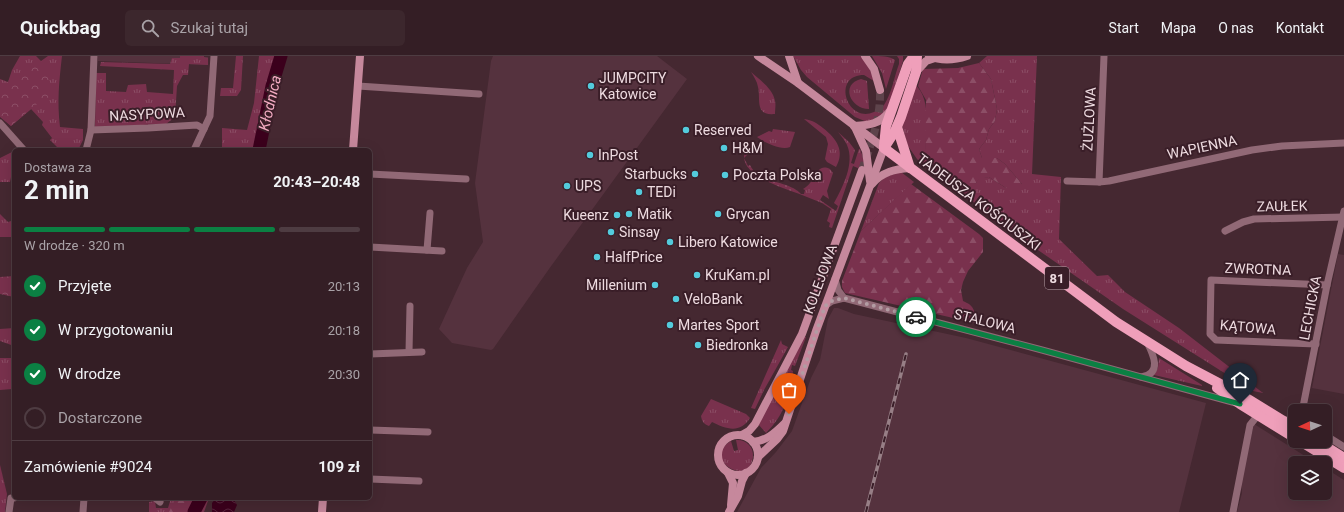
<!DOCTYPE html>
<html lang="pl">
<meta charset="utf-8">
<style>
body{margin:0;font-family:Roboto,sans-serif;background:#3c272d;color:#f1f3f6;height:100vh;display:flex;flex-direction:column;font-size:15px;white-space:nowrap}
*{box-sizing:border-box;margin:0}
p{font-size:13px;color:#a9a2a7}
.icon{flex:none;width:22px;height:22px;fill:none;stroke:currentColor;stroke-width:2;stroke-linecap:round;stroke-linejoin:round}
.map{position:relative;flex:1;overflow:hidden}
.panel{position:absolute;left:12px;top:92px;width:360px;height:352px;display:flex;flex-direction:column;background:#341e25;border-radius:6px;box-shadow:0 4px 16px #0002,0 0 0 1px #4e3c42}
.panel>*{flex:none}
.needle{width:26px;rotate:267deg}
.controls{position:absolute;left:1288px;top:348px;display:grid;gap:8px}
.controls a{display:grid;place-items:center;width:44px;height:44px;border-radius:6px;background:#341e25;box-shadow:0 4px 16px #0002,0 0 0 1px #4e3c42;font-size:20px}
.pin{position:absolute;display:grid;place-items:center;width:34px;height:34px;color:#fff;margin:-41px -17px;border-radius:50% 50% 50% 0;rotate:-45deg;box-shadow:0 0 4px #0007}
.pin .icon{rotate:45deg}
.courier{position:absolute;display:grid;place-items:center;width:40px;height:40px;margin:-20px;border:3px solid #0b8043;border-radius:50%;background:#fff;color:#222;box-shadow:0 1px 5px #0007}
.headline em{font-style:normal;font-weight:700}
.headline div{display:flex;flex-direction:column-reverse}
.headline{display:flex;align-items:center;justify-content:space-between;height:68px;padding:0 12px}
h1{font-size:26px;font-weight:700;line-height:30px}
.bar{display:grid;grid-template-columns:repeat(4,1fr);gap:6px 4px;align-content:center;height:48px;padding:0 12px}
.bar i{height:5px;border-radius:3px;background:#4e3c42}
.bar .selected{background:#0b8043}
.bar p{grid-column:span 4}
.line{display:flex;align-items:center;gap:10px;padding:0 12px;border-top:1px solid #4e3c42}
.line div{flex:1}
ol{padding:0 12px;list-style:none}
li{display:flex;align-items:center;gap:12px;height:44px}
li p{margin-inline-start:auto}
li .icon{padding:4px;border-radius:50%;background:#0b8043;color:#fff;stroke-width:4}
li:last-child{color:#a9a2a7}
li i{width:22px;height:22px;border:2px solid #4e3c42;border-radius:50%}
header{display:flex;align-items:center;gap:24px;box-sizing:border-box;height:56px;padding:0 20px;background:#341e25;border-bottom:1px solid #4e3c42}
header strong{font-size:19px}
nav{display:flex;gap:22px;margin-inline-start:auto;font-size:14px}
.search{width:280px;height:36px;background:#3c272d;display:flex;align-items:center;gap:10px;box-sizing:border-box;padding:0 14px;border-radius:6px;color:#a9a2a7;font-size:15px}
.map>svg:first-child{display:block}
</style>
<header>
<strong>Quickbag</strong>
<div class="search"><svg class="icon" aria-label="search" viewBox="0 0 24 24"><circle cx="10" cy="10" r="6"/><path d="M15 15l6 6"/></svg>Szukaj tutaj</div>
<nav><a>Start</a><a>Mapa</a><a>O nas</a><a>Kontakt</a></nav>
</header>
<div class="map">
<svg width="1344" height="456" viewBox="0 0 1344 456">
<defs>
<pattern id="grass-tufts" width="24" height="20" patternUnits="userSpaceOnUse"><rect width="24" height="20" fill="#79314d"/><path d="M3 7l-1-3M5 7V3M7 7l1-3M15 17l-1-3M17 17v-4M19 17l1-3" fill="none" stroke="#8c4e66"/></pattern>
<pattern id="forest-firs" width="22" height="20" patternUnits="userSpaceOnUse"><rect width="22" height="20" fill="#79314d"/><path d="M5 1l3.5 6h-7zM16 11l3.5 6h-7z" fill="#8c4e66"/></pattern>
<pattern id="park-crowns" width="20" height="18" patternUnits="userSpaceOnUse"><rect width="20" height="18" fill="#79314d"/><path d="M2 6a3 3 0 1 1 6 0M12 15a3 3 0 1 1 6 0" fill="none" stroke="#8c4e66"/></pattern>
<pattern id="garden-dots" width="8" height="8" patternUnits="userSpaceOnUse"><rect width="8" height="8" fill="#79314d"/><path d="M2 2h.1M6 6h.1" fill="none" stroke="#8c4e66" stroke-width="1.8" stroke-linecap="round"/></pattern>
<pattern id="water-waves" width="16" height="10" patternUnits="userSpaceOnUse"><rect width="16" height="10" fill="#3b001c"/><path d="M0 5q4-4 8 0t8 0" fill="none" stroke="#58253d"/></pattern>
</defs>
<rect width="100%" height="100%" fill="#452831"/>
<g fill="#55323e">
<path d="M98 0H204V1H208V9L98 5Z"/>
<path d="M493 0H657L687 23 549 213 493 293 491 294 452 287 439 273 467 212 483 186 475 127 491 5Z"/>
<path d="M1338 198 1344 199V338L1312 332Z"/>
<path d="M834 252H838L854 258 966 282 1206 347 1179 456H737L761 412 776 396 792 375 811 322 820 304 828 263Z"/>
<path d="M1254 368 1316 407H1295V437H1325V412L1344 424V456H1237L1242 437 1241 423Z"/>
</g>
<g fill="url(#grass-tufts)">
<path d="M20 0H36L41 5 48 0H62C59 26 57 45 60 71L83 73V84L78 94H64L61 91 58 92 50 84 52 82 42 69 43 66 31 53 11 70 0 60V23L8 26 12 14Z"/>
<path d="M180 0H204V1L208 2V9L189 8 188 19H183L177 30 175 61 166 68 95 71 96 17H106V35L126 36 128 29 146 28 147 36 173 38 174 14 100 10 101 6 170 8 172 2H180Z"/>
<path d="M236 0H243L241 34 237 40H220L221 32H233Z"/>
<path d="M259 0H287L273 40 263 94H222V72L247 74 254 47Z"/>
<path d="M793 0H861L869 10 874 25 864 19C831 19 847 68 874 56 878 54 882 52 884 49 892 37 894 21 899 8V3L897 0H903V5L889 50 884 59 867 66 855 61 807 21 801 14Z"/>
<path d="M872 0C880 0 890 0 895 4L886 33 882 17Z"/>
<path d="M987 0H1037L1032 118 1061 121 1059 183 1097 220 1108 219 1125 236 1179 272 1263 337 1253 335 1123 253 1002 169 960 135 917 103 908 90 902 70 914 28C932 41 926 76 925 96L941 111 965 129 976 127 979 122 989 121 1006 132 1022 128 1005 108 997 102H982L979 93 986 84 989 73 995 65 997 53 991 23 979 7Z"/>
<path d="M751 16C760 24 773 33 775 45 776 49 775 53 775 58 754 60 761 43 758 31 757 25 754 21 751 16Z"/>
<path d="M861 23 867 25 869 53C850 53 840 28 861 23Z"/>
<path d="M804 63C812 64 817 67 823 72 837 83 845 95 836 111L827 106 825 103 828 88 826 81Z"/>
<path d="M773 73 795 76 790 91C781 95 764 86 757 81L769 75 772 76Z"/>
<path d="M838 76 849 86 855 94 851 107 854 108 859 93H860L863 101 865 115 853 110 832 172 829 171 830 167 827 165 831 153 822 147 802 139 801 138H804L805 134 803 133C817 126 815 106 830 113L833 117 827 135 829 143 823 139 820 144 836 155 838 150 834 147C843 131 855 107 847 89 845 84 841 80 838 76Z"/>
<path d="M14 95V121H11L10 126H0V102Z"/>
<path d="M901 116 914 126 861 175 879 127 885 121Z"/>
<path d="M0 158 8 166 14 164V181H0Z"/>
<path d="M14 272V290L0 285V273Z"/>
<path d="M804 281H806L795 310 792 309 791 314 793 315C790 340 784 359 766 377L758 368Z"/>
<path d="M781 284 782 288 788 291 764 334 755 353 751 352Z"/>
<path d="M0 302H12V309L11 311 12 333 0 334Z"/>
<path d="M1159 302 1202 329V330L1154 319 1158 312Z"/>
<path d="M711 343 746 358 750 362C740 378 726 373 712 366L709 370C704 368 702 366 701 360Z"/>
<path d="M736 384C745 383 754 390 753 401 749 433 700 402 731 385L734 395 738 394Z"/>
<path d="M0 409 7 438 5 456H0Z"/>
<path d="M171 442H209L204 456H149V446L155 445 156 452H168Z"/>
</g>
<g fill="url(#forest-firs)">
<path d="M979 7 991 23 997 53 995 65 989 73 986 84 979 93 982 102H997L1005 108 1022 128 1019 134 1006 132 989 121 979 123 976 127 971 130C955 127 937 107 925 96L926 44 918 30 923 13 958 12Z"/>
<path d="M911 128 979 178 983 182V196L968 215 963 226 961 234 963 245C975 250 975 255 975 267L845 237 842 231V225L861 175Z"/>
<path d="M176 442H197L191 456H169Z"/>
</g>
<g fill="url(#park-crowns)">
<path d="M41 5 49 18 48 49 37 48 11 70 0 61V35Z"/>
<path d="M14 220V241L0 238V221Z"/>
</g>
<path fill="url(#garden-dots)" d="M747 86 752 88 748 92V98L744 102 748 110 750 109C759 129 789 123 802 139 786 133 744 121 744 101 744 97 746 91 747 86Z"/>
<path fill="url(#water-waves)" d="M216 442C226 442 233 440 237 449L234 456H212V447Z"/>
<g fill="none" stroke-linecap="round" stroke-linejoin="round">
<g stroke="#3b001c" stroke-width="13">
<path d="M259 94 272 30 281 0"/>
<path d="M194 456 201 442"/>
</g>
<path stroke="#5e434b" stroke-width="8" stroke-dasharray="8 4" stroke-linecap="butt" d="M862 114C871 88 881 62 880 34"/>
<g stroke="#916976" stroke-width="7">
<path d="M358 30 479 38"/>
<path d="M0 67 24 94"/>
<path d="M91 74 148 72 197 69 204 73"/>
<path d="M86 94 91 74 94 0"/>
<path d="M194 94 210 60 214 0"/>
<path d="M370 118 466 123"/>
<path d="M1067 125 1099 126 1109 125 1252 94 1282 90 1344 87"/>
<path d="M1099 126 1104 0"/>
<path d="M1225 175 1243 166 1254 163 1344 161"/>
<path d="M370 191 442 195"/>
<path d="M427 194 430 157"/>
<path d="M835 223 838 234 844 242 1042 294 1236 347"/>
<path d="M825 250 832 245 844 242"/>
<path d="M1316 288 1216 284 1210 278 1211 224 1327 229"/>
<path d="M409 296 410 250"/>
<path d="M370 298 422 296"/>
<path d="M1141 321C1163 318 1153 298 1147 286"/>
<path d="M1302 355 1303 351 1327 229 1344 155"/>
<path d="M1283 364H1291L1295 363"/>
<path d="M370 374 428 376"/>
<path d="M1325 379 1344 391"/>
<path d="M370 423 419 425"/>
<path d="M155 442 160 446"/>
<path d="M9 456 11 442H14"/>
<path d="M83 456 84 442"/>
<path d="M1233 456 1250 369 1258 359"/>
</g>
<g stroke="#c6889c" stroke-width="8">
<path d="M789 0 798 27"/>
<path d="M865 0 874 13 880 34"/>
<path d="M929 0C941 5 955 4 967 0"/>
<path d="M916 16 926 5 935 2"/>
<path d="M854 70C870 69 880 68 890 55"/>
<path d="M855 71 866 95 870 125"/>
<path d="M353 94 360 0"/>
<path d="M872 128C882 116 895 113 910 112"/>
<circle cx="738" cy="399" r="20"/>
<path d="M742 379 749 375 755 368 802 278 862 114"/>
<path d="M753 386C766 385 775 377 784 368"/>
<path d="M758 401 777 383 783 375 816 275 884 92 798 27 758 0"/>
<path d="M728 417 733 427 731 449"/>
<path d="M322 456 323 442"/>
<path d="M729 456 738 440 742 425 746 417"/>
</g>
<g stroke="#ef9fba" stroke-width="10">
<path d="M897 71 910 112"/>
<path d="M884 90 886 70 908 8 914 0"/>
<path d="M884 92 1116 266 1186 310 1243 340 1295 372"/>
<path d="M884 92 895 75 901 61 916 16 917 0"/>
<path d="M1217 332 1240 348 1295 382"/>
<path d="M1300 385 1344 412"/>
<path d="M1317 385 1344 402"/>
</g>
<g stroke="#977f86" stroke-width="3.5">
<path id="rail" d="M866 456 906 298"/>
</g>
<use href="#rail" stroke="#3a1e28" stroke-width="2" stroke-dasharray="6" stroke-linecap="butt"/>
</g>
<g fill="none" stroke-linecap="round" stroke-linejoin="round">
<path stroke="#b39ca3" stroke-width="4" stroke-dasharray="0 7.2" d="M789 358 825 250 832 245 844 242 916 261"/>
<path stroke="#0b8043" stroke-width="5" d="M916 261 1042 294 1240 348"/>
</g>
<g fill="#53cbdc" stroke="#3a1e28" stroke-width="1.5">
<circle cx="591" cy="30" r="4"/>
<circle cx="686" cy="74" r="4"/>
<circle cx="724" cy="92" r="4"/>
<circle cx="590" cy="99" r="4"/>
<circle cx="695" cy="118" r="4"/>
<circle cx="725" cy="119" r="4"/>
<circle cx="567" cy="130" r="4"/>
<circle cx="639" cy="136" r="4"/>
<circle cx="629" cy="158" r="4"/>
<circle cx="718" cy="158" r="4"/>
<circle cx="617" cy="159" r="4"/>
<circle cx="611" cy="176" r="4"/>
<circle cx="670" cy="186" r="4"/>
<circle cx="597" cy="201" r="4"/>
<circle cx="697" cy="219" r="4"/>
<circle cx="655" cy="229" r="4"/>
<circle cx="676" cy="243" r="4"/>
<circle cx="670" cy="269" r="4"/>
<circle cx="698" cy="289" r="4"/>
</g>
<g text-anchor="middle" stroke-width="4" stroke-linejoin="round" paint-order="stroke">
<rect fill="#3a1e28" stroke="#b8a2a9" stroke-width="1" x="1045" y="211" width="24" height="22" rx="3"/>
<g font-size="13" font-weight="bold" fill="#eedbe0">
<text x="1057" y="227">81</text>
</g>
<g font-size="14" fill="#eedbe0" stroke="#3a1e28" text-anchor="start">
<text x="599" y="27">JUMPCITY<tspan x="599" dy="16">Katowice</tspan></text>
<text x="694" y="79">Reserved</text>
<text x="732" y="97">H&amp;M</text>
<text x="598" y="104">InPost</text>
<text x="687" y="123" text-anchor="end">Starbucks</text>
<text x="733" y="124">Poczta Polska</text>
<text x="575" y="135">UPS</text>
<text x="647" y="141">TEDi</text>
<text x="637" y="163">Matik</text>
<text x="726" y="163">Grycan</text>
<text x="609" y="164" text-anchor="end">Kueenz</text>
<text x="619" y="181">Sinsay</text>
<text x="678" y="191">Libero Katowice</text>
<text x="605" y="206">HalfPrice</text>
<text x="705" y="224">KruKam.pl</text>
<text x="647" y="234" text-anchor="end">Millenium</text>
<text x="684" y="248">VeloBank</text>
<text x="678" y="274">Martes Sport</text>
<text x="706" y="294">Biedronka</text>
</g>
<g font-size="14" fill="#eedbe0" stroke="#3a1e28">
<text transform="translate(147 58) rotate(-3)" y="5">NASYPOWA</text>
<text transform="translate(1089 63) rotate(-87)" y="5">ŻUŻLOWA</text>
<text transform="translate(1202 91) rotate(-12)" y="5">WAPIENNA</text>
<text transform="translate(979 146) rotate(37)" y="5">TADEUSZA KOŚCIUSZKI</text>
<text transform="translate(1282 150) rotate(-1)" y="5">ZAUŁEK</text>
<text transform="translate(1258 213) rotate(2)" y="5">ZWROTNA</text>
<text transform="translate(820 223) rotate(-70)" y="5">KOLEJOWA</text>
<text transform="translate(1310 252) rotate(-79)" y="5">LECHICKA</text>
<text transform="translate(985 265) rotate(14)" y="5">STALOWA</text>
<text transform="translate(1248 271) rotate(5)" y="5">KĄTOWA</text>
</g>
<g font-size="15" font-style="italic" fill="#f3abc2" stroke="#3a1e28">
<text transform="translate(270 47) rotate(-77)" y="5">Kłodnica</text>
</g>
</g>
</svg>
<div class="controls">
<a><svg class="needle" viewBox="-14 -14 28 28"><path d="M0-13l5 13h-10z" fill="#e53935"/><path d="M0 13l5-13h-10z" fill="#a9a2a7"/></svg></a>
<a><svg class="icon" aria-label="layers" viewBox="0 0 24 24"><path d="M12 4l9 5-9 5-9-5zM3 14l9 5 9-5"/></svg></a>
</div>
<div class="pin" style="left:789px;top:358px;background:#ea580c"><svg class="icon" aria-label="bag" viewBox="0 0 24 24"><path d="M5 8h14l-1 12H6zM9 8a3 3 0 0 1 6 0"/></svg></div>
<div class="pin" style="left:1240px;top:348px;background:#1f2937"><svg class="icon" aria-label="home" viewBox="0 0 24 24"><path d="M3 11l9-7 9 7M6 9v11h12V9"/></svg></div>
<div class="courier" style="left:916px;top:261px"><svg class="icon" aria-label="car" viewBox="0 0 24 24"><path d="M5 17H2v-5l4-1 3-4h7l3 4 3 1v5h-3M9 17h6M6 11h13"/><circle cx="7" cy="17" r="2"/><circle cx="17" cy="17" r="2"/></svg></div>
<section class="panel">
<div class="headline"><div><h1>2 min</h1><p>Dostawa za</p></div><em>20:43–20:48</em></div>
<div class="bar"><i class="selected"></i><i class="selected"></i><i class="selected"></i><i></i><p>W drodze · 320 m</p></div>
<ol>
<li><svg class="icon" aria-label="check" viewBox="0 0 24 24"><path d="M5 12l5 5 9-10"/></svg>Przyjęte<p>20:13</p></li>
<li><svg class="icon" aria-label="check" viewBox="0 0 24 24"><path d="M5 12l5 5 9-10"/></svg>W przygotowaniu<p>20:18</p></li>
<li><svg class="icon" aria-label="check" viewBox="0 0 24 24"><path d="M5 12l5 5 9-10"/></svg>W drodze<p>20:30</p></li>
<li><i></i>Dostarczone</li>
</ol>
<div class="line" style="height:52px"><div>Zamówienie #9024</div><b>109 zł</b></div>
</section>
</div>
